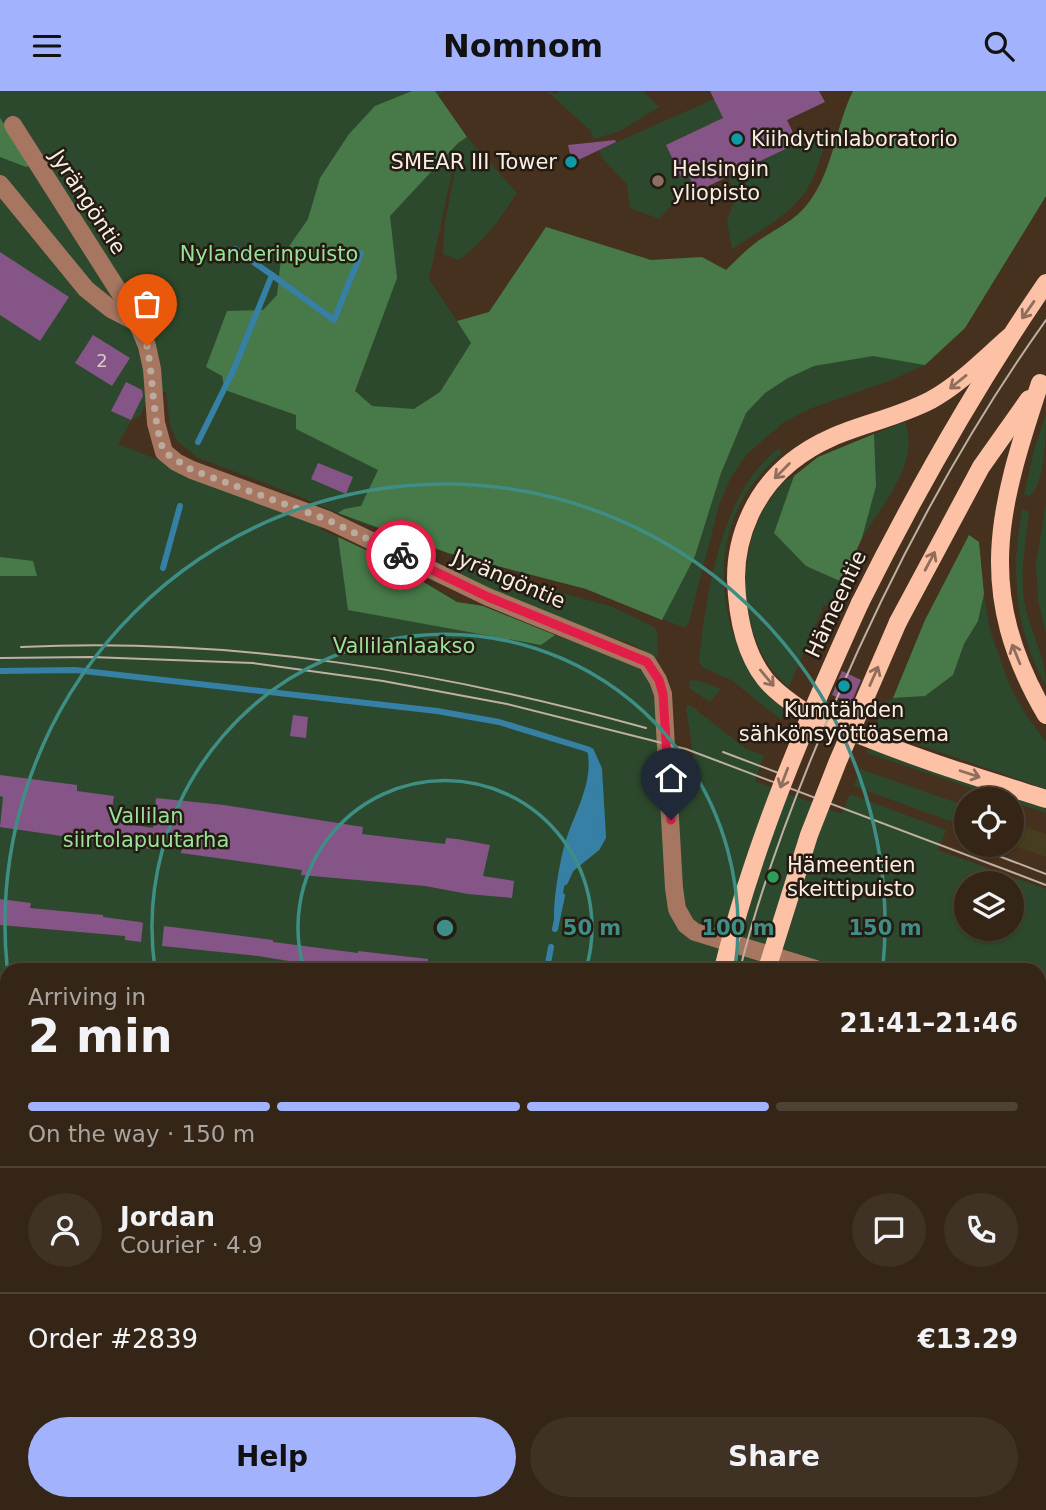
<!DOCTYPE html>
<meta charset="utf-8">
<style>
body{margin:0;font-family:"DejaVu Sans",sans-serif;background:#3f3123;color:#f1f3f6;height:100vh;display:flex;flex-direction:column;font-size:26px;white-space:nowrap}
*{box-sizing:border-box;margin:0}
p{font-size:23px;color:#a9a5a1}
.icon{flex:none;width:38px;height:38px;fill:none;stroke:currentColor;stroke-width:2;stroke-linecap:round;stroke-linejoin:round}
.map{position:relative;flex:1;overflow:hidden}
.drawer{position:absolute;left:0px;top:872px;width:1046px;height:548px;display:flex;flex-direction:column;background:#342516;border-radius:21px 21px 0 0;box-shadow:0 2px 5px #0004,0 0 0 2px #4e4235}
.drawer>*{flex:none}
.controls{position:absolute;left:954px;top:696px;display:grid;gap:14px}
.controls a{display:grid;place-items:center;width:70px;height:70px;border-radius:50%;background:#342516;box-shadow:0 2px 5px #0004,0 0 0 2px #4e4235;font-size:35px}
.pin{position:absolute;display:grid;place-items:center;width:60px;height:60px;color:#fff;margin:-72px -30px;border-radius:50% 50% 50% 0;rotate:-45deg;box-shadow:0 0 7px #0007}
.pin .icon{rotate:45deg}
.courier{position:absolute;display:grid;place-items:center;width:70px;height:70px;margin:-35px;border:5px solid #e11d48;border-radius:50%;background:#fff;color:#222;box-shadow:0 2px 9px #0007}
.summary em{font-style:normal;font-weight:700}
.summary div{display:flex;flex-direction:column-reverse}
.summary{display:flex;align-items:center;justify-content:space-between;height:119px;padding:0 28px}
h1{font-size:46px;font-weight:700;line-height:52px}
.bar{display:grid;grid-template-columns:repeat(4,1fr);gap:10px 7px;align-content:center;height:84px;padding:0 28px}
.bar i{height:9px;border-radius:5px;background:#4e4235}
.bar .active{background:#a2b2fd}
.bar p{grid-column:span 4}
.line{display:flex;align-items:center;gap:18px;padding:0 28px;border-top:2px solid #4e4235}
.line div{flex:1}
.round{display:grid;place-items:center;flex:none;width:74px;height:74px;border-radius:37px;background:#3f3123}
.cta{display:flex;gap:14px;margin-top:auto;padding:14px 28px}
.cta a{flex:1;height:80px;border-radius:42px;background:#a2b2fd;color:#111;font-size:28px;font-weight:700;line-height:80px;text-align:center}
.cta a+a{background:#3f3123;color:#f1f3f6}
header{display:flex;justify-content:space-between;align-items:center;height:91px;padding:0 28px;background:#a2b2fd;color:#111;font-size:32px;font-weight:700}
.map>svg:first-child{display:block}
</style>
<header><svg class="icon" aria-label="menu" viewBox="0 0 24 24"><path d="M4 6h16M4 12h16M4 18h16"/></svg>Nomnom<svg class="icon" aria-label="search" viewBox="0 0 24 24"><circle cx="10" cy="10" r="6"/><path d="M15 15l6 6"/></svg></header>
<div class="map">
<svg width="1046" height="1419" viewBox="0 0 1046 1419">
<rect width="100%" height="100%" fill="#45311e"/>
<g fill="#2d492d" fill-rule="evenodd">
<path d="M0 0H443L438 5 467 46 517 102C499 129 485 151 458 169L443 163 445 131 455 79 453 77 429 188 487 275 611 331 1046 0V105L965 237 925 274 889 290 809 318 783 332 747 363 730 388 719 414 689 531 685 537 586 498 448 462 356 430 301 406 199 367 177 350 170 335 166 301 150 302 140 325 131 330 118 353 322 433 320 438 383 467 457 511 483 515 538 538 628 570 645 582 654 596 658 661 694 670 686 616 690 614 745 657 764 665 755 690 842 723 850 703 946 739 938 759 1046 798V977H1040V878H7V1412H619V1419H0ZM966 793H1012V838H966Z"/>
<path d="M547 0 556 3 559 0H643L659 16 620 40 594 48 591 40Z"/>
<path d="M714 8 723 27 689 85 696 101 678 107 659 128 630 117 627 93 602 67 599 59Z"/>
<path d="M829 37C823 58 818 81 806 100 789 125 757 141 732 158L727 130 736 104 728 86Z"/>
<path d="M1046 323C1046 342 1045 395 1029 405L1024 404 1034 360Z"/>
<path d="M905 331C921 369 882 415 862 447L876 395 874 343Z"/>
<path d="M779 357 782 362C763 379 746 398 736 422 708 488 729 574 785 619L781 629 733 590 702 576 699 569C707 500 721 401 779 357Z"/>
<path d="M794 385 774 442 806 475 842 491 830 516 824 514 789 596C737 555 733 458 771 407 778 397 783 390 794 385Z"/>
<path d="M1046 411V542L1038 509 1036 472Z"/>
<path d="M1022 418 1029 421C1026 454 1018 486 1026 519 1032 544 1046 568 1046 594 1014 538 1011 480 1022 418Z"/>
<path d="M459 473 613 516 654 536 657 540 658 564 656 567 634 554 584 537 456 487 454 479Z"/>
<path d="M984 503 990 539 1009 593 1026 624 1046 651V698L874 638 886 611 893 607 925 605 953 584 964 553 978 530Z"/>
<path d="M696 589 721 598 710 611 689 597 690 590Z"/>
<path d="M868 657 1045 716 1046 722 867 662Z"/>
<path d="M860 678 966 715 963 735 854 695Z"/>
</g>
<g fill="#487a49">
<path d="M412 0H435L467 46 458 52 390 125 397 187 355 300 372 315 414 318 440 301 471 252 457 230 489 221 546 136 651 169 702 166 726 179C735 170 744 161 754 153 771 140 792 132 806 115 833 83 835 36 853 0H1046V105L965 237 925 274 873 265 814 275 788 287 765 302 746 322 721 382 695 465 662 529 586 498 448 462 338 422 344 418 361 415 378 379 296 338V324L225 299 222 285 206 276 227 220 263 219 277 204 281 167 308 128 320 87 349 43 375 15Z"/>
<path d="M0 27 32 74 26 76 0 66Z"/>
<path d="M874 343 876 395 862 447 842 491 806 475 774 442 794 385 818 366Z"/>
<path d="M969 444 979 451 984 503 978 530 964 553 953 584 925 605 893 607 925 529Z"/>
<path d="M338 446 383 467 457 511 483 515 555 544 541 554 348 519Z"/>
<path d="M0 466 33 470 37 485H0Z"/>
<path d="M7 1330V1412H203L212 1419H0V1338Z"/>
<path d="M220 1412H276L281 1419H228Z"/>
<path d="M289 1412H351L361 1419H295Z"/>
</g>
<path fill="#453d1d" d="M1012 731 1046 743V766L1012 754Z"/>
<path fill="#367fa5" d="M587 658 591 660 599 678 603 746 597 757 571 778 565 792 555 838C551 818 560 766 567 746 577 717 594 689 587 658Z"/>
<g fill="none" stroke-linecap="round" stroke-linejoin="round">
<g stroke="#367fa5" stroke-width="6">
<path d="M235 158 272 184"/>
<path d="M198 351 234 278 272 184 334 229 361 162"/>
<path d="M163 477 180 415"/>
<path d="M0 580 75 579 437 620 499 631 587 658 591 660 599 678 603 746 597 757 571 778 565 791"/>
<path d="M555 838 562 805"/>
<path d="M547 878 551 856"/>
<path d="M627 878 635 877"/>
<path d="M0 910H7"/>
</g>
</g>
<g fill="#845586">
<path d="M710 0H819L825 11 787 29 798 52 696 101 689 85 682 88 666 54 723 27Z"/>
<path d="M615 49 616 51 572 72 568 54Z"/>
<path d="M0 161 69 206 40 250 0 224Z"/>
<path d="M93 244 130 267 112 295 75 272Z"/>
<path d="M126 291 142 299 143 305 131 329 111 320Z"/>
<path d="M318 372 353 386 346 403 311 388Z"/>
<path d="M842 580 861 589 851 612 832 604Z"/>
<path d="M293 624 308 626 306 647 290 645Z"/>
<path d="M0 684 77 694V700L114 705 110 730 153 737 156 707 224 714 363 736 362 743 445 753 446 747 457 748 490 754 483 785 514 790 512 807 468 803 425 795 301 784 302 779 181 762 183 750 152 743 151 758 0 736 3 706 0 705Z"/>
<path d="M0 808 31 812 30 817 103 824V826L140 831 143 832 141 851 125 849V845L0 834Z"/>
<path d="M164 835 273 849V851L358 862V860L428 868 427 878H331L289 873V870L258 865 162 855Z"/>
</g>
<g fill="none" stroke-linecap="round" stroke-linejoin="round">
<g stroke="#a67660" stroke-width="18">
<path d="M13 34 123 207 140 238 147 255 152 278 156 332 164 361 176 371 192 379 328 429 488 506 647 571 658 589 663 603 674 797 677 818 686 834 695 841 816 878"/>
<path d="M0 93 86 198 111 218 136 231"/>
<path d="M0 1273 7 1274"/>
<path d="M1040 1411 1046 1412"/>
<path d="M708 1419 728 1412"/>
</g>
<g stroke="#fdc1a6" stroke-width="18">
<path d="M1009 246C984 268 960 293 931 309 883 334 835 335 791 371 756 399 736 443 736 487 737 522 743 560 765 588 774 599 790 611 802 619 816 628 835 633 850 640 914 667 980 687 1046 708"/>
<path d="M1040 292C998 419 974 501 1046 624"/>
<path d="M860 512C915 402 976 294 1046 192"/>
<path d="M898 531 981 376 1029 308"/>
<path d="M701 1412V1419"/>
<path d="M648 1419V1412"/>
</g>
<g stroke="#bfb0a2" stroke-width="2">
<path d="M21 556C236 546 440 580 646 637"/>
<path d="M0 567 91 566 253 572 383 590 507 613 686 658 1046 794"/>
<path d="M723 661 789 686"/>
<path d="M970 754 1046 783"/>
<path d="M740 878C763 786 798 696 836 609 894 475 961 348 1046 229"/>
<path d="M670 1419V1412"/>
</g>
<g stroke="#fdc1a6" stroke-width="18">
<path d="M723 878C754 751 806 631 860 512"/>
<path d="M767 878 809 744 838 670 898 531"/>
</g>
</g>
<defs><path id="oneway-shaft" d="M-6 0H5M1.5-3L5.5 0L1.5 3" fill="none" stroke-width="1.6" stroke-linecap="round" stroke-linejoin="round" transform="scale(1.75)"/></defs>
<g stroke="#906e5c">
<use href="#oneway-shaft" transform="translate(1028 219) rotate(125)"/>
<use href="#oneway-shaft" transform="translate(958 291) rotate(141)"/>
<use href="#oneway-shaft" transform="translate(782 380) rotate(135)"/>
<use href="#oneway-shaft" transform="translate(930 470) rotate(-62)"/>
<use href="#oneway-shaft" transform="translate(1016 563) rotate(-112)"/>
<use href="#oneway-shaft" transform="translate(874 585) rotate(-66)"/>
<use href="#oneway-shaft" transform="translate(767 587) rotate(50)"/>
<use href="#oneway-shaft" transform="translate(970 683) rotate(18)"/>
<use href="#oneway-shaft" transform="translate(784 687) rotate(111)"/>
</g>
<g fill="none" stroke-linecap="round" stroke-linejoin="round">
<path stroke="#bbab9d" stroke-width="7" stroke-dasharray="0 12.6" d="M147 255C154 290 152 328 164 361L192 379 328 429 401 464"/>
<path stroke="#e11d48" stroke-width="9" d="M401 464 488 506 647 571 659 589 663 603 671 729"/>
</g>
<g fill="none" stroke="#3e8e85" stroke-width="3.5">
<path d="M304 878A147 147 0 1 1 586 878"/>
<path d="M155 878A293 293 0 1 1 735 878"/>
<path d="M7 875A440 440 0 1 1 883 875"/>
</g>
<g fill="#0f9aa8" stroke="#241b13" stroke-width="2.5">
<circle cx="737" cy="48" r="7"/>
<circle cx="571" cy="71" r="7"/>
<circle cx="844" cy="595" r="7"/>
</g>
<circle fill="#8d6e63" stroke="#241b13" stroke-width="2.5" cx="658" cy="90" r="7"/>
<circle fill="#2e9e5b" stroke="#241b13" stroke-width="2.5" cx="773" cy="786" r="7"/>
<g text-anchor="middle" stroke-width="5" stroke-linejoin="round" paint-order="stroke">
<g font-size="18" fill="#dcc7ca">
<text x="102" y="276">2</text>
</g>
<g font-size="21" fill="#faede1" stroke="#241b13" text-anchor="start">
<text x="751" y="55">Kiihdytinlaboratorio</text>
<text x="557" y="78" text-anchor="end">SMEAR III Tower</text>
<text x="672" y="85">Helsingin<tspan x="672" dy="24">yliopisto</tspan></text>
<text x="844" y="626" text-anchor="middle">Kumtähden<tspan x="844" dy="24">sähkönsyöttöasema</tspan></text>
<text x="787" y="781">Hämeentien<tspan x="787" dy="24">skeittipuisto</tspan></text>
</g>
<g font-size="21" fill="#faede1" stroke="#241b13">
<text transform="translate(88 111) rotate(57)" y="7">Jyrängöntie</text>
<text transform="translate(509 488) rotate(23)" y="7">Jyrängöntie</text>
<text transform="translate(836 513) rotate(-65)" y="7">Hämeentie</text>
</g>
<g font-size="21" fill="#99e199" stroke="#241b13">
<text x="269" y="170">Nylanderinpuisto</text>
<text x="404" y="562">Vallilanlaakso</text>
<text x="146" y="732">Vallilan<tspan x="146" dy="24">siirtolapuutarha</tspan></text>
</g>
</g>
<circle cx="445" cy="837" r="10" fill="#3e8e85" stroke="#241b13" stroke-width="3.5"/>
<g font-size="21" text-anchor="middle" font-weight="bold" fill="#3e8e85" stroke="#241b13" stroke-width="5" stroke-linejoin="round" paint-order="stroke">
<text x="592" y="844">50 m</text>
<text x="738" y="844">100 m</text>
<text x="885" y="844">150 m</text>
</g>
</svg>
<div class="controls">
<a><svg class="icon" aria-label="locate" viewBox="0 0 24 24"><circle cx="12" cy="12" r="6"/><path d="M12 2v4M12 18v4M2 12h4M18 12h4"/></svg></a>
<a><svg class="icon" aria-label="layers" viewBox="0 0 24 24"><path d="M12 4l9 5-9 5-9-5zM3 14l9 5 9-5"/></svg></a>
</div>
<div class="pin" style="left:147px;top:255px;background:#ea580c"><svg class="icon" aria-label="bag" viewBox="0 0 24 24"><path d="M5 8h14l-1 12H6zM9 8a3 3 0 0 1 6 0"/></svg></div>
<div class="pin" style="left:671px;top:729px;background:#1f2937"><svg class="icon" aria-label="home" viewBox="0 0 24 24"><path d="M3 11l9-7 9 7M6 9v11h12V9"/></svg></div>
<div class="courier" style="left:401px;top:464px"><svg class="icon" aria-label="bike" viewBox="0 0 24 24"><circle cx="6" cy="16" r="4"/><circle cx="18" cy="16" r="4"/><path d="M6 16l4-8h5l3 8M10 8l3 8H6M13 5h3"/></svg></div>
<section class="drawer">
<div class="summary"><div><h1>2 min</h1><p>Arriving in</p></div><em>21:41–21:46</em></div>
<div class="bar"><i class="active"></i><i class="active"></i><i class="active"></i><i></i><p>On the way · 150 m</p></div>
<div class="line" style="height:126px"><a class="round"><svg class="icon" aria-label="person" viewBox="0 0 24 24"><circle cx="12" cy="8" r="4"/><path d="M4 21q1-7 8-7t8 7"/></svg></a><div><b>Jordan</b><p>Courier · 4.9</p></div><a class="round"><svg class="icon" aria-label="chat" viewBox="0 0 24 24"><path d="M4 5h16v11H9l-5 4z"/></svg></a><a class="round"><svg class="icon" aria-label="phone" viewBox="0 0 24 24"><path d="M5 4h4l2 5-3 2q2 4 5 5l2-3 5 2v4C11 20 4 13 5 4z"/></svg></a></div>
<div class="line" style="height:91px"><div>Order #2839</div><b>€13.29</b></div>
<div class="cta"><a>Help</a><a>Share</a></div>
</section>
</div>
